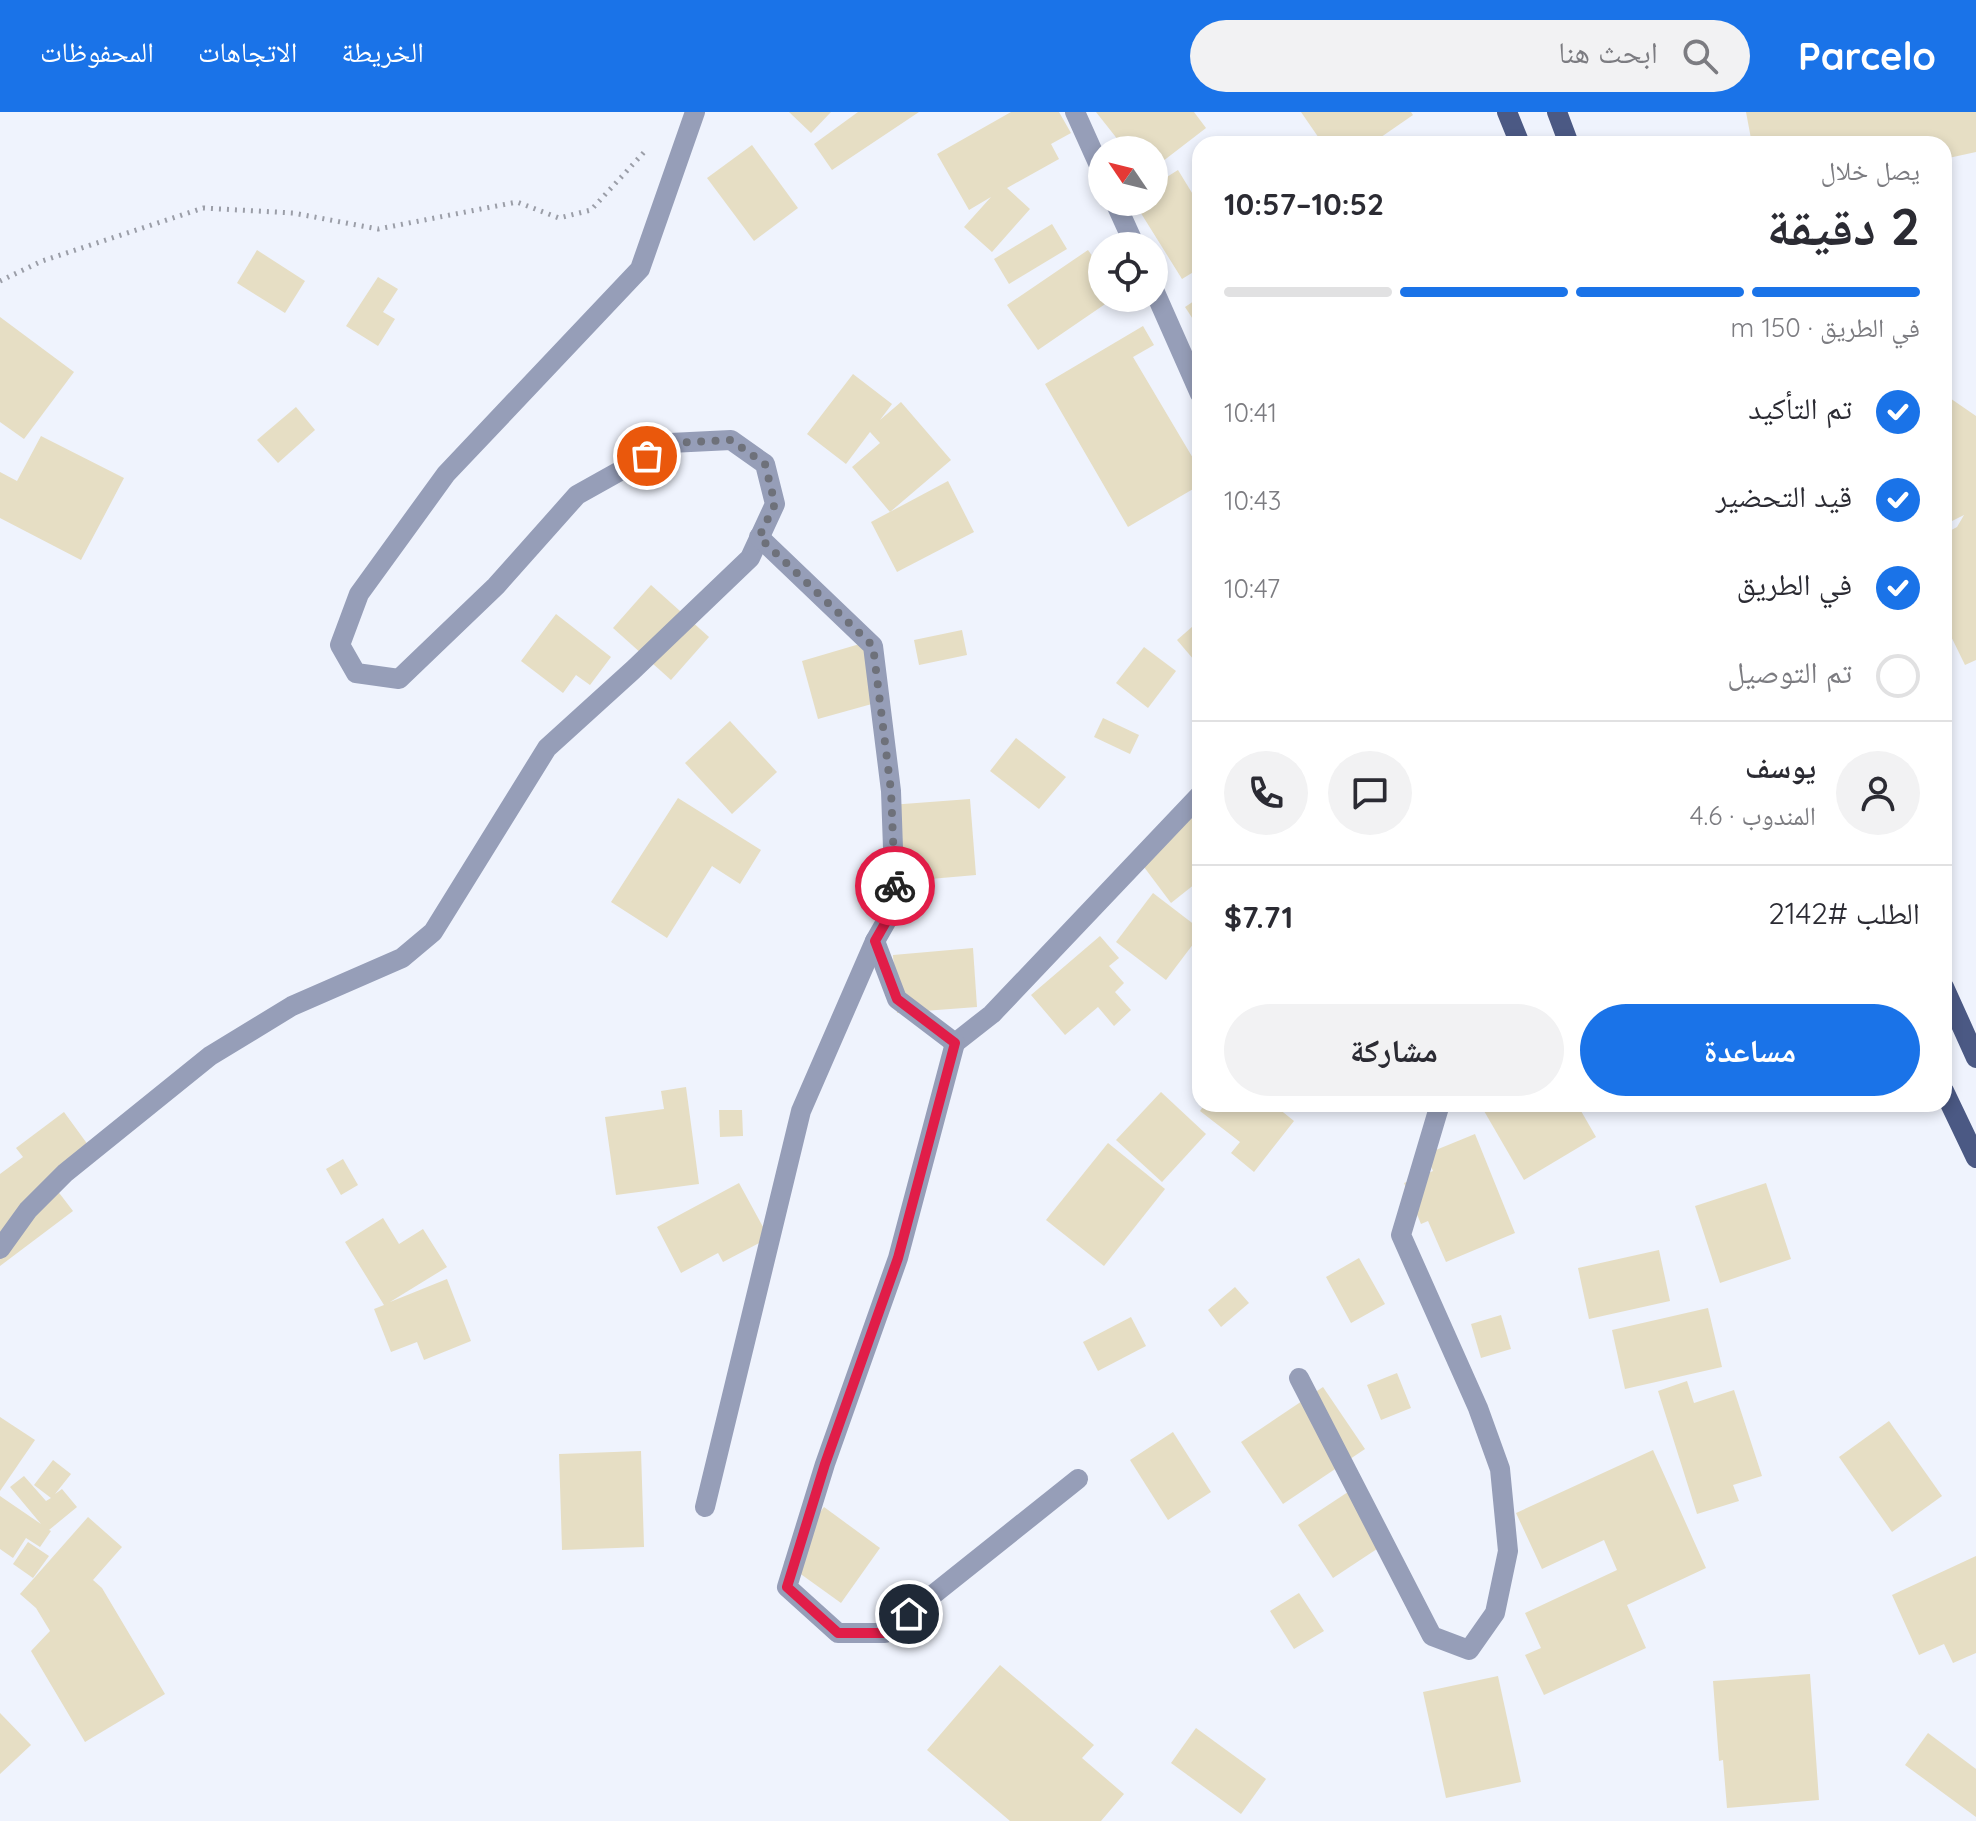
<!DOCTYPE html>
<html lang="ar">
<meta charset="utf-8">
<style>
body{margin:0;font-family:Quicksand,"Noto Naskh Arabic",sans-serif;background:#f2f2f3;color:#2b2b33;direction:rtl;height:100vh;display:flex;flex-direction:column;font-size:30px;white-space:nowrap}
*{box-sizing:border-box;margin:0}
p{font-size:26px;color:#7c7c81}
.icon{flex:none;width:44px;height:44px;fill:none;stroke:currentColor;stroke-width:2;stroke-linecap:round;stroke-linejoin:round}
.map{position:relative;flex:1;overflow:hidden;direction:ltr}
.sheet{position:absolute;left:1192px;top:24px;width:760px;height:976px;display:flex;flex-direction:column;background:#fff;border-radius:24px;box-shadow:0 4px 12px #0003;direction:rtl}
.sheet>*{flex:none}
.needle{width:52px;rotate:305deg}
.fabs{position:absolute;left:1088px;top:24px;display:grid;gap:16px}
.fabs a{display:grid;place-items:center;width:80px;height:80px;border-radius:50%;background:#fff;box-shadow:0 4px 12px #0003;font-size:40px}
.pin{position:absolute;display:grid;place-items:center;width:68px;height:68px;color:#fff;margin:-34px;border:4px solid #fff;border-radius:50%;box-shadow:0 2px 8px #0007}
.courier{position:absolute;display:grid;place-items:center;width:80px;height:80px;margin:-40px;border:6px solid #e11d48;border-radius:50%;background:#fff;color:#222;box-shadow:0 2px 10px #0007}
.head em{font-style:normal;font-weight:700}
.head div{display:flex;flex-direction:column-reverse}
.head{display:flex;align-items:center;justify-content:space-between;height:136px;padding:0 32px}
h1{font-size:52px;font-weight:700;line-height:60px}
.bar{display:grid;grid-template-columns:repeat(4,1fr);gap:12px 8px;align-content:center;height:96px;padding:0 32px}
.bar i{height:10px;border-radius:6px;background:#e1e1e2}
.bar .on{background:#1a73e8}
.bar p{grid-column:span 4}
.line{display:flex;align-items:center;gap:20px;padding:0 32px;border-top:2px solid #e1e1e2}
.line div{flex:1}
.round{display:grid;place-items:center;flex:none;width:84px;height:84px;border-radius:42px;background:#f2f2f3}
ol{padding:0 32px;list-style:none}
li{display:flex;align-items:center;gap:24px;height:88px}
li p{margin-inline-start:auto}
li .icon{padding:8px;border-radius:50%;background:#1a73e8;color:#fff;stroke-width:4}
li:last-child{color:#7c7c81}
li i{width:44px;height:44px;border:4px solid #e1e1e2;border-radius:50%}
.cta{display:flex;gap:16px;margin-top:auto;padding:16px 32px}
.cta a{flex:1;height:92px;border-radius:48px;background:#1a73e8;color:#fff;font-size:32px;font-weight:700;line-height:92px;text-align:center}
.cta a+a{background:#f2f2f3;color:#2b2b33}
header{display:flex;align-items:center;gap:48px;box-sizing:border-box;height:112px;padding:0 40px;background:#1a73e8;color:#fff}
header strong{font-size:38px}
nav{display:flex;gap:44px;margin-inline-start:auto;font-size:28px}
.search{width:560px;height:72px;background:#f2f2f3;display:flex;align-items:center;gap:20px;box-sizing:border-box;padding:0 28px;border-radius:44px;color:#7c7c81;font-size:30px}
.map>svg:first-child{display:block}
</style>
<header>
<strong>Parcelo</strong>
<div class="search"><svg class="icon" aria-label="search" viewBox="0 0 24 24"><circle cx="10" cy="10" r="6"/><path d="M15 15l6 6"/></svg>ابحث هنا</div>
<nav><a>الخريطة</a><a>الاتجاهات</a><a>المحفوظات</a></nav>
</header>
<div class="map">
<svg width="1976" height="1709" viewBox="0 0 1976 1709">
<rect width="100%" height="100%" fill="#eff3fd"/>
<g fill="#e6dec4">
<path d="M789 0H831L811 21Z"/>
<path d="M858 0H919L832 58 814 32Z"/>
<path d="M1011 0H1059L1071 21 1051 32 1059 47 1007 76 1030 97 992 140 964 115 991 85 969 98 937 42Z"/>
<path d="M1096 0H1194L1206 16 1154 56V38H1126Z"/>
<path d="M1301 0H1411L1413 3 1371 32H1323Z"/>
<path d="M1746 0H1976V40L1944 47V32H1752Z"/>
<path d="M752 33 798 96 754 129 707 66Z"/>
<path d="M1178 58 1200 94V156L1182 167 1134 90H1154V73Z"/>
<path d="M1052 112 1067 137 1009 172 994 147Z"/>
<path d="M257 138 305 169 285 201 237 171Z"/>
<path d="M1088 138 1102 158V186H1114L1038 238 1007 193Z"/>
<path d="M378 165 398 177 383 200 395 207 378 234 346 214Z"/>
<path d="M1200 185V218L1185 195Z"/>
<path d="M0 205 74 260 24 327 0 310Z"/>
<path d="M1143 214 1154 233 1133 245 1200 358V373L1128 415 1045 272Z"/>
<path d="M853 262 892 292 880 308 901 290 951 348 890 400 852 355 880 331 870 320 846 352 807 322Z"/>
<path d="M1944 282 1976 304V548L1965 553 1944 510V422L1957 415 1964 403 1944 413Z"/>
<path d="M296 295 315 318 278 351 257 328Z"/>
<path d="M41 324 124 366 81 448 0 406V360L17 369Z"/>
<path d="M948 369 974 420 897 460 871 410Z"/>
<path d="M651 473 709 525 671 568 613 516Z"/>
<path d="M556 502 611 545 590 573 576 563 563 581 521 549Z"/>
<path d="M1200 508V555L1177 528Z"/>
<path d="M962 518 967 543 919 553 914 528Z"/>
<path d="M863 531 879 590 818 607 802 549Z"/>
<path d="M1144 535 1176 559 1148 596 1116 571Z"/>
<path d="M1103 606 1139 623 1130 642 1094 625Z"/>
<path d="M730 609 777 660 732 702 685 651Z"/>
<path d="M1016 626 1066 665 1039 697 990 659Z"/>
<path d="M678 686 761 738 740 772 712 754 667 826 611 790Z"/>
<path d="M970 687 976 763 896 770 890 693Z"/>
<path d="M1200 696V768L1171 791 1141 751Z"/>
<path d="M1153 781 1200 817V823L1166 868 1116 830Z"/>
<path d="M1100 824 1119 846 1109 854 1124 871 1115 880 1131 898 1114 914 1098 895 1065 923 1031 883Z"/>
<path d="M973 836 977 895 897 901 893 843Z"/>
<path d="M686 975 699 1072 616 1083 605 1005 664 997 661 979Z"/>
<path d="M1161 980 1206 1022 1162 1070 1116 1028Z"/>
<path d="M1205 992H1273L1294 1009 1254 1060 1231 1041 1240 1030 1200 999Z"/>
<path d="M1480 992H1577L1596 1025 1524 1068Z"/>
<path d="M719 998H742L743 1024 720 1025Z"/>
<path d="M64 1000 91 1037 50 1069 73 1099 0 1154V1062L23 1045 16 1036Z"/>
<path d="M1475 1022 1515 1121 1446 1150 1428 1109 1421 1112 1404 1071 1433 1059 1426 1042Z"/>
<path d="M1108 1031 1165 1077 1104 1154 1046 1108Z"/>
<path d="M343 1047 358 1073 341 1083 326 1057Z"/>
<path d="M739 1071 769 1126 723 1150 718 1141 681 1161 657 1115Z"/>
<path d="M1766 1071 1791 1147 1720 1171 1695 1094Z"/>
<path d="M383 1106 399 1132 423 1117 447 1155 390 1190 447 1167 471 1229 424 1248 417 1230 391 1240 374 1197 384 1193 345 1130Z"/>
<path d="M1659 1138 1670 1189 1589 1207 1578 1156Z"/>
<path d="M1359 1146 1385 1192 1351 1211 1326 1165Z"/>
<path d="M1235 1175 1249 1191 1221 1215 1208 1198Z"/>
<path d="M1708 1196 1722 1255 1625 1277 1612 1218Z"/>
<path d="M1501 1203 1511 1237 1481 1246 1471 1212Z"/>
<path d="M1131 1205 1146 1234 1098 1259 1083 1230Z"/>
<path d="M1397 1261 1411 1296 1381 1308 1367 1273Z"/>
<path d="M1687 1269 1694 1291 1734 1278 1762 1364 1733 1373 1739 1389 1697 1402 1658 1279Z"/>
<path d="M1323 1275 1365 1337 1283 1392 1241 1330Z"/>
<path d="M0 1305 35 1328 0 1379Z"/>
<path d="M1889 1309 1942 1384 1892 1420 1839 1345Z"/>
<path d="M1173 1320 1211 1380 1168 1408 1130 1348Z"/>
<path d="M1653 1338 1706 1456 1627 1493 1646 1536 1544 1583 1525 1543 1541 1536 1525 1501 1617 1458 1604 1428 1542 1457 1516 1401Z"/>
<path d="M641 1339 644 1435 562 1438 559 1342Z"/>
<path d="M53 1348 71 1362 55 1382 62 1377 77 1395 49 1418 51 1419 40 1435 26 1426 13 1446 0 1437V1384L41 1412 10 1375 24 1364 46 1389 51 1386 34 1373Z"/>
<path d="M1357 1374 1392 1427 1333 1466 1298 1413Z"/>
<path d="M824 1395 880 1436 841 1491 784 1450Z"/>
<path d="M88 1405 122 1435 93 1468 102 1476 165 1582 85 1630 31 1539 50 1519 36 1496 20 1482Z"/>
<path d="M28 1430 49 1444 33 1466 13 1452Z"/>
<path d="M1976 1444V1541L1953 1551 1944 1532 1919 1543 1892 1483Z"/>
<path d="M1299 1481 1324 1519 1294 1537 1270 1499Z"/>
<path d="M1000 1553 1094 1633 1082 1646 1124 1682 1101 1709H1010L927 1638Z"/>
<path d="M1810 1562 1819 1688 1727 1696 1723 1648 1719 1649 1713 1569Z"/>
<path d="M1498 1564 1521 1670 1446 1686 1423 1580Z"/>
<path d="M0 1601 31 1633 0 1662Z"/>
<path d="M1196 1616 1266 1667 1241 1702 1171 1651Z"/>
<path d="M1928 1621 1976 1657V1705L1905 1653Z"/>
</g>
<g fill="none" stroke-linecap="round" stroke-linejoin="round">
<path stroke="#9b9ea8" stroke-width="5" stroke-dasharray="2 6" stroke-linecap="butt" d="M0 169 42 149 203 96 293 101 378 117 517 90 559 106 591 98 647 37"/>
<g stroke="#969eb8" stroke-width="20">
<path d="M1075 0 1102 60"/>
<path d="M1115 90 1135 134"/>
<path d="M1154 178 1200 282"/>
<path d="M875 829 897 887 955 931 992 902 1200 683"/>
<path d="M955 931 898 1146 825 1352 787 1475 838 1521H885L1078 1367"/>
<path d="M0 1137 28 1098 65 1061 210 944 292 894 402 846 433 820 547 636 633 558 750 446 775 392 765 352 731 328 670 331 577 383 496 474 399 567 356 561 340 533 359 482 446 362 640 157 695 0"/>
<path d="M1299 1266 1432 1524 1469 1538 1495 1501 1508 1439 1500 1357 1478 1296 1401 1123 1440 992"/>
<path d="M705 1395 801 999 875 829 895 794 891 679 873 534 759 425"/>
</g>
<g stroke="#4b5984" stroke-width="20">
<path d="M1507 0 1520 32"/>
<path d="M1557 0 1569 32"/>
<path d="M1944 875 1976 946"/>
<path d="M1944 979 1976 1046"/>
</g>
</g>
<g fill="none" stroke-linecap="round" stroke-linejoin="round">
<path stroke="#6e717a" stroke-width="8" stroke-dasharray="0 14.4" d="M647 344 670 331 731 328 765 352 775 392 759 425 873 534 891 679 895 774"/>
<path stroke="#e11d48" stroke-width="10" d="M895 774V794L875 829 897 887 955 931 898 1146 825 1352 787 1475 838 1521H885L909 1502"/>
</g>
</svg>
<div class="fabs">
<a><svg class="needle" viewBox="-14 -14 28 28"><path d="M0-13l5 13h-10z" fill="#e53935"/><path d="M0 13l5-13h-10z" fill="#7c7c81"/></svg></a>
<a><svg class="icon" aria-label="locate" viewBox="0 0 24 24"><circle cx="12" cy="12" r="6"/><path d="M12 2v4M12 18v4M2 12h4M18 12h4"/></svg></a>
</div>
<div class="pin" style="left:647px;top:344px;background:#ea580c"><svg class="icon" aria-label="bag" viewBox="0 0 24 24"><path d="M5 8h14l-1 12H6zM9 8a3 3 0 0 1 6 0"/></svg></div>
<div class="pin" style="left:909px;top:1502px;background:#1f2937"><svg class="icon" aria-label="home" viewBox="0 0 24 24"><path d="M3 11l9-7 9 7M6 9v11h12V9"/></svg></div>
<div class="courier" style="left:895px;top:774px"><svg class="icon" aria-label="bike" viewBox="0 0 24 24"><circle cx="6" cy="16" r="4"/><circle cx="18" cy="16" r="4"/><path d="M6 16l4-8h5l3 8M10 8l3 8H6M13 5h3"/></svg></div>
<section class="sheet">
<div class="head"><div><h1>2 دقيقة</h1><p>يصل خلال</p></div><em>10:52–10:57</em></div>
<div class="bar"><i class="on"></i><i class="on"></i><i class="on"></i><i></i><p>في الطريق · 150 m</p></div>
<ol>
<li><svg class="icon" aria-label="check" viewBox="0 0 24 24"><path d="M5 12l5 5 9-10"/></svg>تم التأكيد<p>10:41</p></li>
<li><svg class="icon" aria-label="check" viewBox="0 0 24 24"><path d="M5 12l5 5 9-10"/></svg>قيد التحضير<p>10:43</p></li>
<li><svg class="icon" aria-label="check" viewBox="0 0 24 24"><path d="M5 12l5 5 9-10"/></svg>في الطريق<p>10:47</p></li>
<li><i></i>تم التوصيل</li>
</ol>
<div class="line" style="height:144px"><a class="round"><svg class="icon" aria-label="person" viewBox="0 0 24 24"><circle cx="12" cy="8" r="4"/><path d="M4 21q1-7 8-7t8 7"/></svg></a><div><b>يوسف</b><p>المندوب · 4.6</p></div><a class="round"><svg class="icon" aria-label="chat" viewBox="0 0 24 24"><path d="M4 5h16v11H9l-5 4z"/></svg></a><a class="round"><svg class="icon" aria-label="phone" viewBox="0 0 24 24"><path d="M5 4h4l2 5-3 2q2 4 5 5l2-3 5 2v4C11 20 4 13 5 4z"/></svg></a></div>
<div class="line" style="height:104px"><div>الطلب #2142</div><b>$7.71</b></div>
<div class="cta"><a>مساعدة</a><a>مشاركة</a></div>
</section>
</div>
